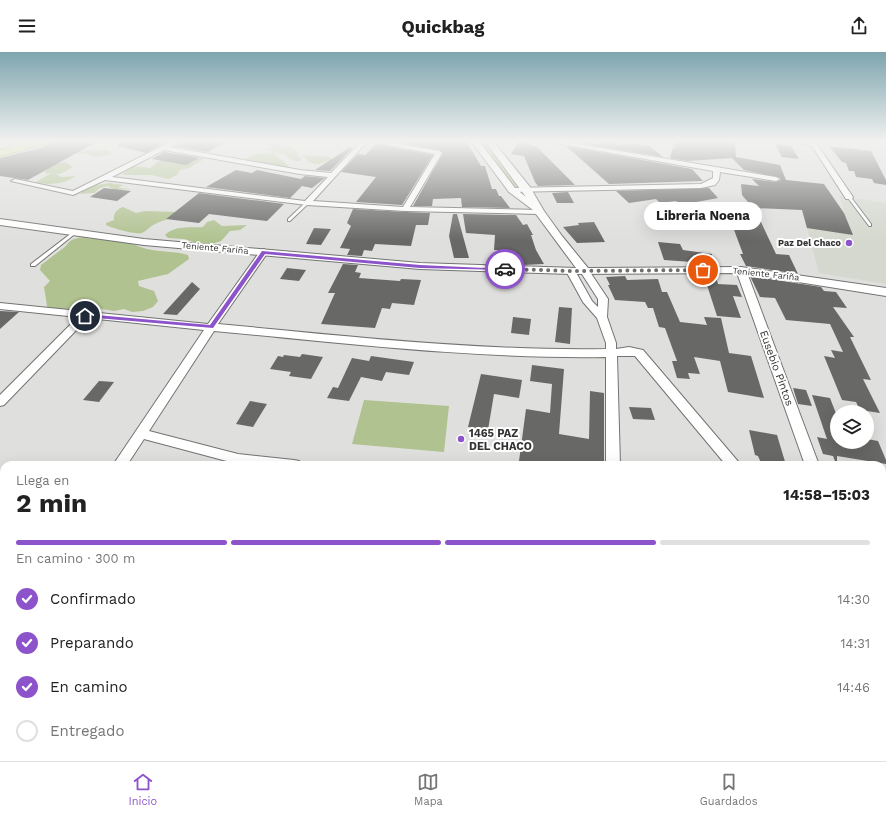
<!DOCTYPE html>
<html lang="es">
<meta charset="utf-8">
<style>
body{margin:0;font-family:"Work Sans",sans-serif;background:#f6f6f6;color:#222;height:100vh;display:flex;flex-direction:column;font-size:15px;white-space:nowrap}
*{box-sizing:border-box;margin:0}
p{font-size:13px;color:#767676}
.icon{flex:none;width:22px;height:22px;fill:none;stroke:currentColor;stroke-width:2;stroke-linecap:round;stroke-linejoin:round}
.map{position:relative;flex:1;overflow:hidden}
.side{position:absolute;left:0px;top:409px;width:886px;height:300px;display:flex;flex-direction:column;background:#fff;border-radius:12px 12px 0 0;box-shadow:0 4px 16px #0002}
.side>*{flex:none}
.buttons{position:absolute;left:830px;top:353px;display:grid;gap:8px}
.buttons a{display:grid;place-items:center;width:44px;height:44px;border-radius:50%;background:#fff;box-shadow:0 4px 16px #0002;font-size:20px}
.pin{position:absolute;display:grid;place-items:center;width:34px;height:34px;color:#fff;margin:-17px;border:2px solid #fff;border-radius:50%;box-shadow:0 1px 4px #0007}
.courier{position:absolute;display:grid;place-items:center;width:40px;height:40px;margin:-20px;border:3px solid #8d53ca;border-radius:50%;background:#fff;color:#222;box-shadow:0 1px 5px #0007}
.bubble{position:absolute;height:28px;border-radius:14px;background:#fff;box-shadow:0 4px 16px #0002;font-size:13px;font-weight:700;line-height:28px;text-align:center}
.headline em{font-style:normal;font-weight:700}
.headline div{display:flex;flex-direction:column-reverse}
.headline{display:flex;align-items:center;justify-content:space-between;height:68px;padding:0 16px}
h1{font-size:26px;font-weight:700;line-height:30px}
.bar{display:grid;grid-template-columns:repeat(4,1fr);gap:6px 4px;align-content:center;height:48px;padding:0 16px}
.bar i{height:5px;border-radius:3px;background:#e0e0e0}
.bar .active{background:#8d53ca}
.bar p{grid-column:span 4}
ol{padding:0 16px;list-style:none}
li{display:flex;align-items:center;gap:12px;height:44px}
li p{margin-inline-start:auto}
li .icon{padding:4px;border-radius:50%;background:#8d53ca;color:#fff;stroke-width:4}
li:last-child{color:#767676}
li i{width:22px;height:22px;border:2px solid #e0e0e0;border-radius:50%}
header{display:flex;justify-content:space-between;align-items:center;height:52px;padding:0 16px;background:#fff;font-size:18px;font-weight:700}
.tab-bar{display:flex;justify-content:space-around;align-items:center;height:56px;border-top:1px solid #e0e0e0;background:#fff;font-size:11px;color:#767676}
.tab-bar a{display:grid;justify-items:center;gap:2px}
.tab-bar .active{color:#8d53ca}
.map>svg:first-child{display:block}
</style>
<header><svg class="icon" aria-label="menu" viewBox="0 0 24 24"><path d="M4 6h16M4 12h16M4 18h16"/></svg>Quickbag<svg class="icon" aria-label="share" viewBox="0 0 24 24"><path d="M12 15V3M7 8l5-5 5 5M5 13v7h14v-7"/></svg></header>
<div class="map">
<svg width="886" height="709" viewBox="0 0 886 709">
<rect width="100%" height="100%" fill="#dfe0dd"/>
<path fill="#d4d8ce" d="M839 144 886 151V232L819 221 801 154 845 161Z"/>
<g fill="#b0c28f">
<path d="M280 89V92C287 95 295 94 299 102L296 103 302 107 301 109H295L287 105 285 102 273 101 267 97 273 96 265 92 267 90Z"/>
<path d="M479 89H486L522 135H514Z"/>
<path d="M85 95 81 99 107 98 112 101 109 103 95 105 87 102H76Z"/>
<path d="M180 101 204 107 189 116 180 118 177 123 168 127 152 123H123C130 112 139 114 150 116L159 109Z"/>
<path d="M273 101 289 114 283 115 267 111 251 112 246 107 255 102Z"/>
<path d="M304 103 330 105 332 108 318 112 309 111 307 107 301 104Z"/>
<path d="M66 110 73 115 60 122 44 121 51 112Z"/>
<path d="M50 122H56L61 125 75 124C68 132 45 134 36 130Z"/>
<path d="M110 131 123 133 118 136 132 137 116 138 107 134 100 136 94 141 80 142C86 135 100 132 110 131Z"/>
<path d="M123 155 136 161 145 159 176 160C170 169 164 167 155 172 150 174 147 179 142 181 137 183 111 176 106 173V171L114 168C113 161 117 157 123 155Z"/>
<path d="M214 168 222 174 247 173 240 178 230 179 221 189 212 192 203 193 184 187 168 186 165 183C175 173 190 176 203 175L207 170Z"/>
<path d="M84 185C95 188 104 187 115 188 126 189 136 194 147 197 161 200 175 199 188 203L189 207 168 222 138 229 139 234 154 239 158 249 153 255 143 259 132 260 124 257 114 259 89 255 78 256 68 260H48L44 235 50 229 40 218 41 213 66 194C70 187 76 186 84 185Z"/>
<path d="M364 348 449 354 444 400 352 392Z"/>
</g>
<g fill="#686966">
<path d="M52 89H98L28 128 0 124V106L44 95 50 92Z"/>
<path d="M119 89H160L166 90 146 101 118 94Z"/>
<path d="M186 89H227L208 100 174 94Z"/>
<path d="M393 89H466L481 114H485L492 137H496L499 144H501L510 156 462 155 461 146 433 147 432 154H413L443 101 439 98Z"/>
<path d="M519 89 529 90 531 94H536L575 133 538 134 535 130 524 104 511 102Z"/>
<path d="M675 89H735L736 105 780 113 786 128 824 132 844 161 853 183 807 176 802 158 753 156 742 143 741 132 759 134 752 127 776 130 781 128V126L744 118 732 106 687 109 670 106 673 95 675 97Z"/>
<path d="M591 90 593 92 613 90 617 93 637 91 640 94 648 93 663 105 580 91Z"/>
<path d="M376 92 433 103 402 153 356 150 376 125 341 120 358 102 365 103Z"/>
<path d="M775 92 791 94 799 107 782 105Z"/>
<path d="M566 94 692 117 703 129 609 132Z"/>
<path d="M829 94 871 99 886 128V133L874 131 872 127 856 125 854 119H849L846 111 842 110Z"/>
<path d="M350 95 352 97 330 119 315 118Z"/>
<path d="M164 100 199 106 186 113 152 107Z"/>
<path d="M236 118 252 121 257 118 301 127 305 124 325 126 312 136 302 134 290 146 206 135Z"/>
<path d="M104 136 131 139 117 149 90 145Z"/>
<path d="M709 136 718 146 680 153 676 149 660 151 656 147 629 151 616 139Z"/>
<path d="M568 140 574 151H557L552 141Z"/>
<path d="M199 141 284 152 267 169 209 162 199 171 166 167Z"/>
<path d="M353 157 405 160 430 161 428 173H416L411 194 375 192 372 199 364 198 362 204 347 203 350 197 340 196 351 174 347 171Z"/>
<path d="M453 162H457L469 206H454L449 184Z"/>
<path d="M463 162 516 163 523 173 527 172 533 183H531L536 198 544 212 523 213 521 208H517L514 199 494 198 495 183 466 181Z"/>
<path d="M730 167 761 170 776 202 789 203 798 222 746 214 740 202H743Z"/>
<path d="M594 170 605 190 577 191 563 175 579 173 578 171Z"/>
<path d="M314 176 331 177 321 193 306 192Z"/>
<path d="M658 190 680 192 683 198 712 202V214H698L692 212V210L664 208Z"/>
<path d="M343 212 358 213 355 220 361 221 359 226 400 229 401 227 421 228 414 253 392 251 390 257 382 256 375 276 321 272 335 241H328Z"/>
<path d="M287 216 306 218 299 229 280 227Z"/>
<path d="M701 223H715L718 232 737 233 742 245 733 244 741 266 717 264 706 230Z"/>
<path d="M625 224 627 228 658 227 662 240H667L680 270 707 273 704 265 721 266 729 301 751 304 764 346 728 340 720 309 694 305 700 322 688 321 690 327 677 326 672 309H677L665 276 659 275 653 256H648L645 250 615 248 608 233H610L606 225Z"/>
<path d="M750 224 821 235 824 239 836 240 847 256 833 255 854 285H850L871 328 863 327 880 361 860 358 856 350 842 348 824 304 835 306 831 298 843 300 830 272 786 268 775 246 760 245Z"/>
<path d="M192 230 200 237 177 263 163 262Z"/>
<path d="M559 255 572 256 570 292 555 290Z"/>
<path d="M0 259 19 260 0 277Z"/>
<path d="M513 265 531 267 529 283 511 281Z"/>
<path d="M302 302 323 305 311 327 289 324 291 320 270 317 278 304 283 305 284 303 300 305Z"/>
<path d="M371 304 414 310 409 323 386 320 382 329 361 325 349 349 327 346 333 335 338 336 352 306 369 309Z"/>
<path d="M532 313 564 317 559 382 589 387 590 339 604 341V413H562L545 410V413H542L519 409 526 357 550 361 552 332 530 329Z"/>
<path d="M481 322 522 328 519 346 494 342 488 378 468 375Z"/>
<path d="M99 329 114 330 99 350 83 348Z"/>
<path d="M793 336 806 338 812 354 798 352Z"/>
<path d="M812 343 830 346 837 364V390H867V387L878 389 886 408V412L837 404V409H835L833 404 823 402 817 385 827 387Z"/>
<path d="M250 349 267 352 253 375 236 372Z"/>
<path d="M629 355 651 356 655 368 633 367Z"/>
<path d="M749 378 777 383 786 413H762L758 404 755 403Z"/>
</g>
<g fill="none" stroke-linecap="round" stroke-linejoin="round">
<g stroke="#737472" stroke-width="2">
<g id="service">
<path d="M7 89H12L18 92 9 99H8V97L14 92Z"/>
<path d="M848 144H850L871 172V174H869L848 146Z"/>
<path d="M306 150 309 151 290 169H288V167Z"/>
<path d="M73 180 76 181 35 214H31V212Z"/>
</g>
</g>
<g stroke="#737472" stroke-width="2">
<g id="minor">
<path d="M172 89H180L170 95 300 118 331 121 361 90H365V92L313 149 403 155 435 102 366 89H382L439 99 442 101 410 155 539 158 543 160 539 162 405 159 307 153 105 128 73 143 11 129 15 127 73 139ZM164 98 300 122 328 125 305 149 112 125Z"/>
<path d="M544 89H560L776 125 780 127 776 129 720 120 719 128 715 133 701 136 509 140 508 138 512 136 701 132 713 126V119Z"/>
<path d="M793 89 816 91 853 145 852 147H846L812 94Z"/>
<path d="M264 197 268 200 218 272C347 284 476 299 606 297V291L597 266 583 250 566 219 568 217H574L592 249 598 255V247L580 219 582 217H588L608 247 607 265 616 291V297L629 295 643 298 741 413H726L635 304H617L620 413H606V305C475 307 344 291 214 279L149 379 238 402 294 408 299 409 301 413 238 412 144 387 127 413H113L204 278 88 266 4 353 0 354V343L78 265 0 257V251L208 272 261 198Z"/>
<path d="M741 215 746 218 819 413H805L736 218Z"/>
<path d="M882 431 886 432V444L882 443Z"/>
<path d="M882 544 886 545V564L882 563Z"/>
<path d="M0 560H4V591L0 593Z"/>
<path d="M882 589 886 591V636L882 634Z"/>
<path d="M397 705H417L416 709H396Z"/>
<path d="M620 705H640L641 709H621Z"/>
</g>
</g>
<g stroke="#737472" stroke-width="2">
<path id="tertiary" d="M471 89H479L515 136 526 145 485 89H493L530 135 544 159 562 184 588 216 741 215 886 236V244L741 221 571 222 420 217 144 193 0 173V167L144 187 420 211 576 216 533 158 509 140Z"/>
</g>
<g stroke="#8ba644" stroke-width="2">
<path id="trunk" d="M33 89H51L50 91 0 104V98Z"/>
</g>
<use href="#service" fill="#fff" fill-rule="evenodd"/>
<use href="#minor" fill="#fff" fill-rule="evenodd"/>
<use href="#tertiary" fill="#fff" fill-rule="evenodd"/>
<use href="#trunk" fill="#c8ea70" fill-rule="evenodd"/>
</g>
<linearGradient id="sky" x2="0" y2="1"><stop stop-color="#7da5ae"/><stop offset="0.47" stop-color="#f1f1f0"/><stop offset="1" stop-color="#f1f1f0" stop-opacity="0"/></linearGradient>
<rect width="886" height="189" fill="url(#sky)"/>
<path fill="#8d53ca" d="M262 199 420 213 507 217 505 218 420 216 265 202 213 276 85 265 82 264 85 262 210 273Z"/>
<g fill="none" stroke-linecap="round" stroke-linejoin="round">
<path stroke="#6f706e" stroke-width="4" stroke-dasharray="0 7.2" d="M505 217 571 219 703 218"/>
</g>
<g fill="#8d53ca" stroke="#fff" stroke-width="1.5">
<circle cx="849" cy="191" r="4"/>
<circle cx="461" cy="387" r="4"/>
</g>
<g text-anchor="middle" stroke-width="4" stroke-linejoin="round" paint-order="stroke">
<g font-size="9" font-weight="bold" fill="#333433" stroke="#fff" text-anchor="end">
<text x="841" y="194">Paz Del Chaco</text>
</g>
<g font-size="9" fill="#333433" stroke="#fff">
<text transform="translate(215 196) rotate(5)" y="3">Teniente Fariña</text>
<text transform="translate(766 222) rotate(6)" y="3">Teniente Fariña</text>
</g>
<g font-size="11" fill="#333433" stroke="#fff">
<text transform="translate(777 316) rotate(70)" y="4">Eusebio Pintos</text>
</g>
<g font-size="11" font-weight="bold" fill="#333433" stroke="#fff" text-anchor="start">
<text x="469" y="385">1465 PAZ<tspan x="469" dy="13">DEL CHACO</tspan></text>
</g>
</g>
</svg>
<div class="buttons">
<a><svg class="icon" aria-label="layers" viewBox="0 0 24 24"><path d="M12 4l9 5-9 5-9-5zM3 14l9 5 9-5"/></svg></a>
</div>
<div class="pin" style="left:703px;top:218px;background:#ea580c"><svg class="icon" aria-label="bag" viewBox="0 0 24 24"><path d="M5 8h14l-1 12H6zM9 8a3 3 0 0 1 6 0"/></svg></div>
<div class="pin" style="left:85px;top:264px;background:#1f2937"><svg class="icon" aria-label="home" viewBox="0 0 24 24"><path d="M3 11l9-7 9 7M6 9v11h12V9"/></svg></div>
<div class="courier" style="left:505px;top:217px"><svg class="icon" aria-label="car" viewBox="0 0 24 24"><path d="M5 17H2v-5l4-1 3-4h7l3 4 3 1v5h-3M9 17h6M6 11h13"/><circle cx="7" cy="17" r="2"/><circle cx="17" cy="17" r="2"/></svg></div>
<div class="bubble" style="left:644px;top:150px;width:118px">Libreria Noena</div>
<section class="side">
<div class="headline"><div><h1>2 min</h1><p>Llega en</p></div><em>14:58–15:03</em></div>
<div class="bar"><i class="active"></i><i class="active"></i><i class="active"></i><i></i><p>En camino · 300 m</p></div>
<ol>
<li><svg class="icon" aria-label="check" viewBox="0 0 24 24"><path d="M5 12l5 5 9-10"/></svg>Confirmado<p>14:30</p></li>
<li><svg class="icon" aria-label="check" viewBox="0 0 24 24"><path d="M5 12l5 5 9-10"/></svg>Preparando<p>14:31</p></li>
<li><svg class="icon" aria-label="check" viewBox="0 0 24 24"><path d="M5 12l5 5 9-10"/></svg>En camino<p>14:46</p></li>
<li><i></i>Entregado</li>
</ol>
</section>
</div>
<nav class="tab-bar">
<a class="active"><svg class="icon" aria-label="home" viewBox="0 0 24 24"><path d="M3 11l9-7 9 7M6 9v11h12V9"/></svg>Inicio</a>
<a><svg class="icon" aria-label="map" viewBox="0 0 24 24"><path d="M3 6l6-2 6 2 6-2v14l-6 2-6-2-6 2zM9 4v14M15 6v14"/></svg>Mapa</a>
<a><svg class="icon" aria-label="saved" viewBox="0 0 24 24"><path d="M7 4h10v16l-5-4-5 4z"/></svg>Guardados</a>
</nav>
